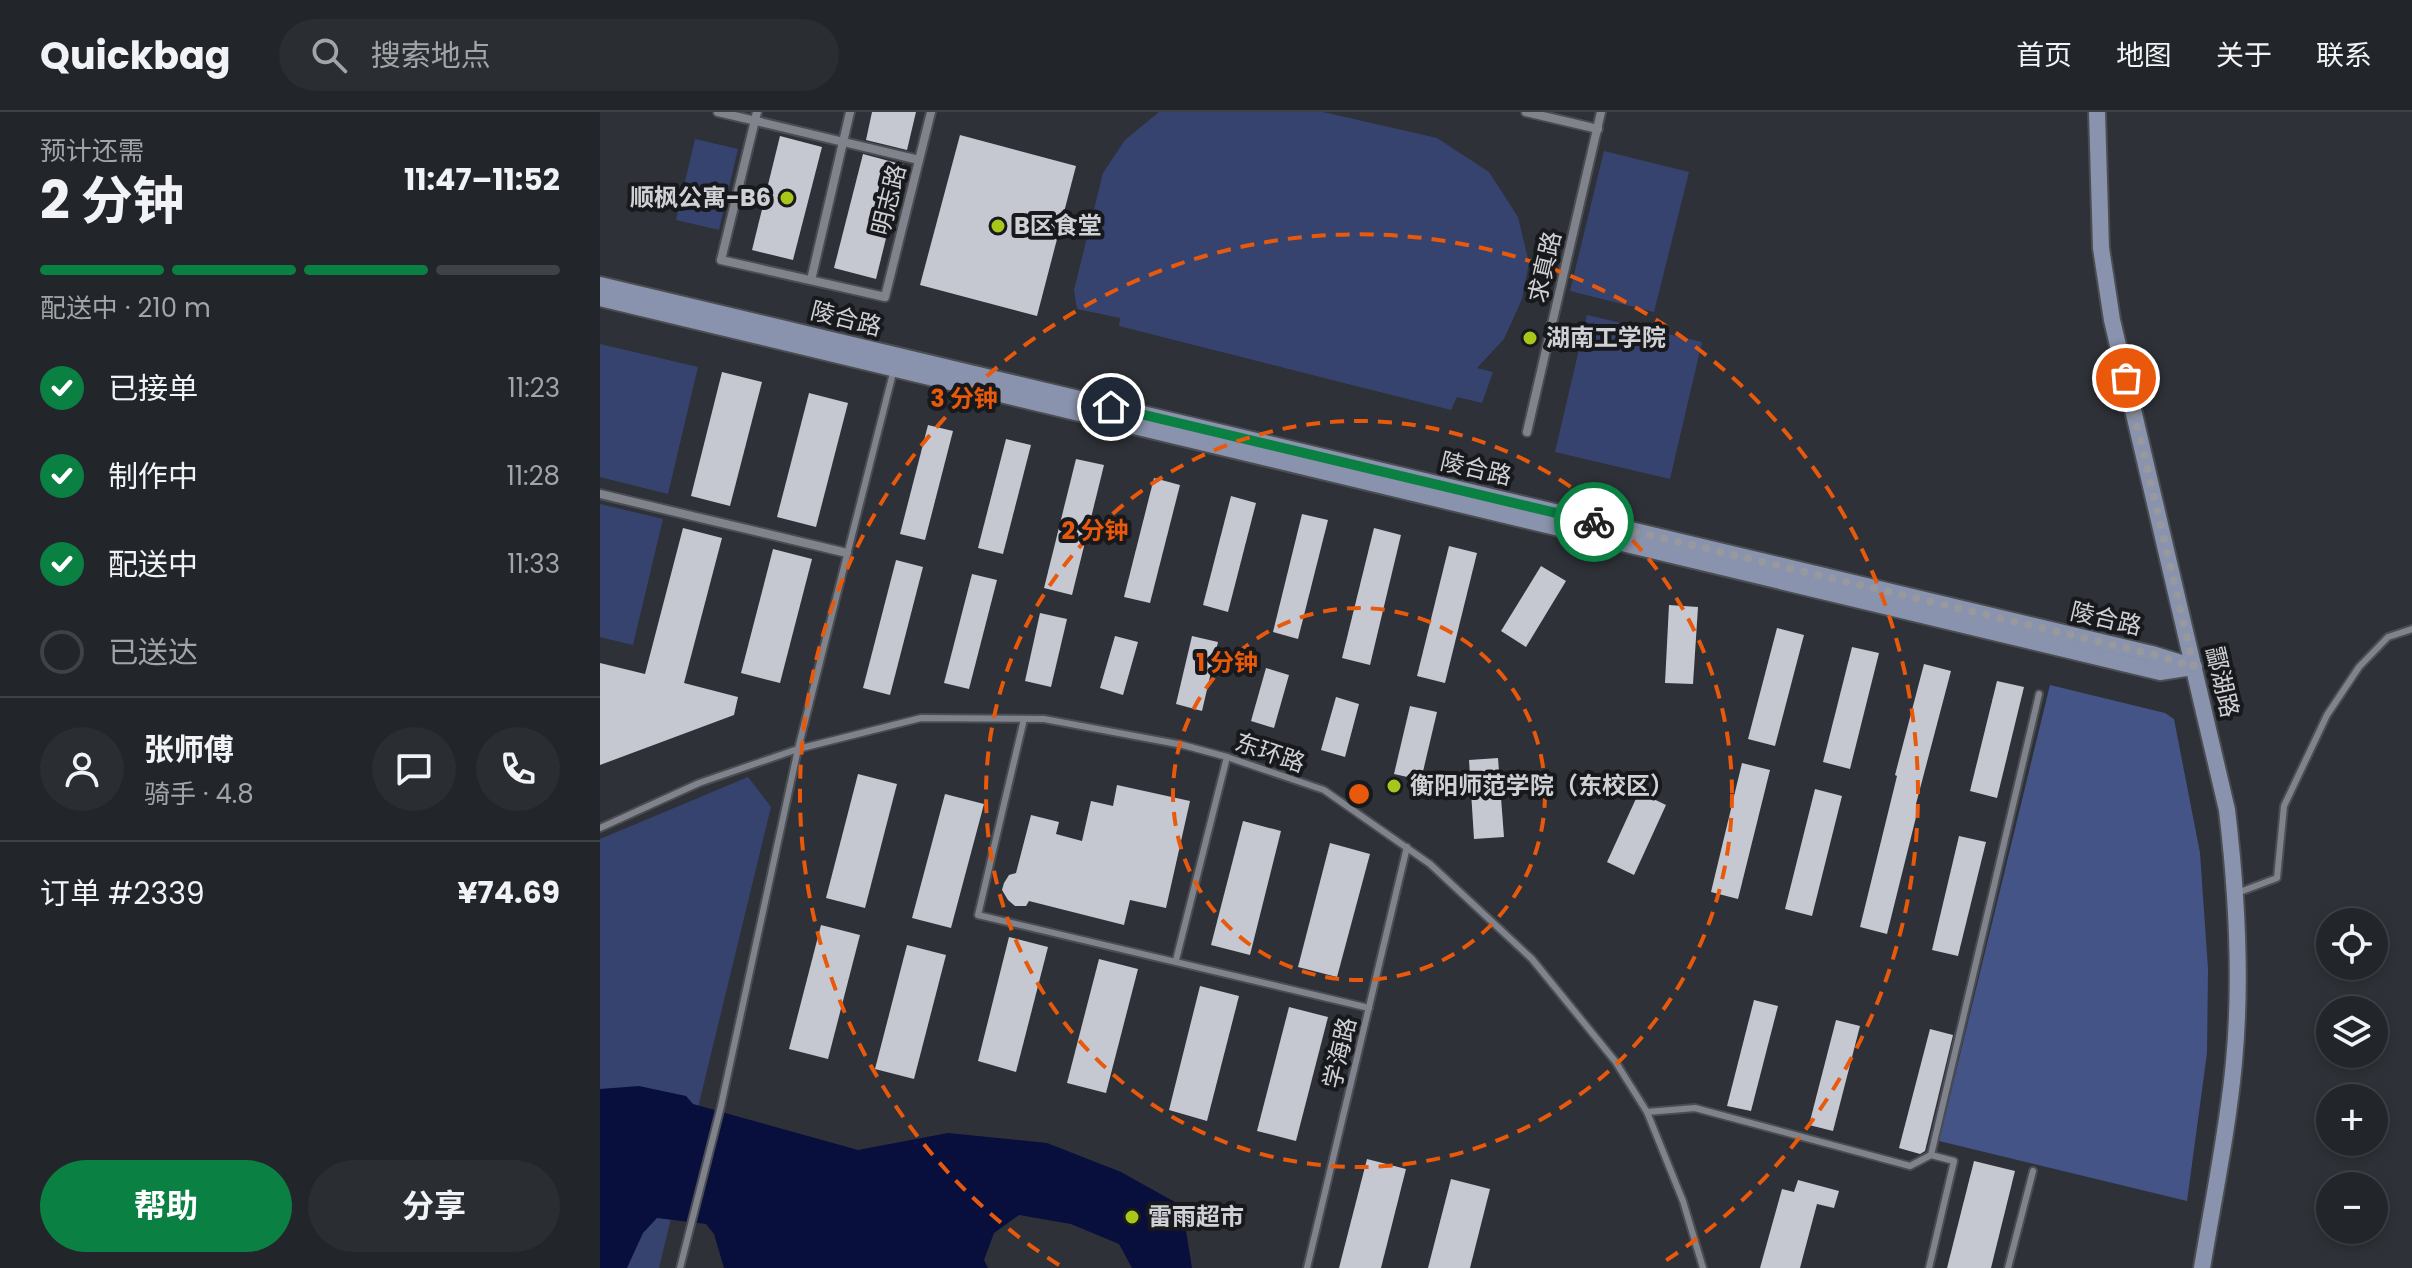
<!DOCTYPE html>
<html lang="zh">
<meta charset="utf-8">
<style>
body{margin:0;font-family:Poppins,"Noto Sans SC",sans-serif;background:#2a2d31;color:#f1f3f6;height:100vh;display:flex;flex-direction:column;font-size:30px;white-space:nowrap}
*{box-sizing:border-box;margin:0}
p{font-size:26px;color:#a2a5a8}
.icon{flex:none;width:44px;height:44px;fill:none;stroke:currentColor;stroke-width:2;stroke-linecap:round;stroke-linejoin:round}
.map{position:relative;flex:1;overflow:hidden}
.side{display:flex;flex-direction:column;background:#222529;width:600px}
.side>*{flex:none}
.controls{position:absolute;left:1716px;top:796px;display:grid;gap:16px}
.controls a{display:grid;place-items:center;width:72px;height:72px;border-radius:50%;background:#222529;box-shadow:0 4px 12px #0003,0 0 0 2px #3f4246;font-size:40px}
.pin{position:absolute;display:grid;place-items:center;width:68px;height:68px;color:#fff;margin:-34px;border:4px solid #fff;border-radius:50%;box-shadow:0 2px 8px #0007}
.courier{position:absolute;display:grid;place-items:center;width:80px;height:80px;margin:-40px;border:6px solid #0b8043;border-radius:50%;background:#fff;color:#222;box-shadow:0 2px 10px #0007}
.head em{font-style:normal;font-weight:700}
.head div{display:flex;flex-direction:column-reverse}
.head{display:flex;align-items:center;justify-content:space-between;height:136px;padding:0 40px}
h1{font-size:52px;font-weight:700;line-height:60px}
.bar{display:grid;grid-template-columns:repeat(4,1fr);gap:12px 8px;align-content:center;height:96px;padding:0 40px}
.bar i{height:10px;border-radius:6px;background:#3f4246}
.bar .current{background:#0b8043}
.bar p{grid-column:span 4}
.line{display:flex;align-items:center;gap:20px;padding:0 40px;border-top:2px solid #3f4246}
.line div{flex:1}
.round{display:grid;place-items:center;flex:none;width:84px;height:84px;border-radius:42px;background:#2a2d31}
ol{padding:0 40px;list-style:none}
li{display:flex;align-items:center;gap:24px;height:88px}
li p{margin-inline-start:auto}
li .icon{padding:8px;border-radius:50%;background:#0b8043;color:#fff;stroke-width:4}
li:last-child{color:#a2a5a8}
li i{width:44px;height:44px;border:4px solid #3f4246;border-radius:50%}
.button{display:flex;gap:16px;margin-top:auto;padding:16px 40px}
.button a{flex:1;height:92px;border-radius:48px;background:#0b8043;color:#fff;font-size:32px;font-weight:700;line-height:92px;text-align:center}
.button a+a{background:#2a2d31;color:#f1f3f6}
header{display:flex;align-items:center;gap:48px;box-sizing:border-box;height:112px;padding:0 40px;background:#222529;border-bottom:2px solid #3f4246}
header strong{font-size:38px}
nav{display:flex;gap:44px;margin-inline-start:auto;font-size:28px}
.search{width:560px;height:72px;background:#2a2d31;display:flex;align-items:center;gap:20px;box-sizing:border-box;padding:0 28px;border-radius:44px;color:#a2a5a8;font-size:30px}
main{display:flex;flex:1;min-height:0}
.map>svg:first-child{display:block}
</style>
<header>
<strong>Quickbag</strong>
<div class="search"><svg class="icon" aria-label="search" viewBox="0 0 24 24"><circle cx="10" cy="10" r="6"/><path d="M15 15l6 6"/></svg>搜索地点</div>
<nav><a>首页</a><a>地图</a><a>关于</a><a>联系</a></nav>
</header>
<main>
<section class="side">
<div class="head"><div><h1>2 分钟</h1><p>预计还需</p></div><em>11:47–11:52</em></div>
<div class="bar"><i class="current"></i><i class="current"></i><i class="current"></i><i></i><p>配送中 · 210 m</p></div>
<ol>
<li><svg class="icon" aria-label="check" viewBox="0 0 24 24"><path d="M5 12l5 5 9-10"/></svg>已接单<p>11:23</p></li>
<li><svg class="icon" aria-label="check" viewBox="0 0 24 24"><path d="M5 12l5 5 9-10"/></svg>制作中<p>11:28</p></li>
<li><svg class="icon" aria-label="check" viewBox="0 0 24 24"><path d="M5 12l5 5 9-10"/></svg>配送中<p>11:33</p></li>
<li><i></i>已送达</li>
</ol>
<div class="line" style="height:144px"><a class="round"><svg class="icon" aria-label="person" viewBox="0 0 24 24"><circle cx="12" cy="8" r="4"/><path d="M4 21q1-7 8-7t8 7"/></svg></a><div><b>张师傅</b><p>骑手 · 4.8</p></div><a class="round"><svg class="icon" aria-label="chat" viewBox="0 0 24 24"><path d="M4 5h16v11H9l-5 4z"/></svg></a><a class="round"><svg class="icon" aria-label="phone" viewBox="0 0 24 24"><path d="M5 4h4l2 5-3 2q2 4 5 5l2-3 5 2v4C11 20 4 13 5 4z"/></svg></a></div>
<div class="line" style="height:104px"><div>订单 #2339</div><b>¥74.69</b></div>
<div class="button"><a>帮助</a><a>分享</a></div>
</section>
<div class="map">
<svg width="1812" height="1156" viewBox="0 0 1812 1156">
<rect width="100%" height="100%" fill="#2e3137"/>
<g fill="#36436f">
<path d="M559 0H723L837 26 889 60 918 105 929 151 922 187 904 227 877 256 893 260 882 291 857 285 851 298 519 214 520 206 477 197 474 178 503 61 525 28Z"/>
<path d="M95 27 138 37 119 118 76 108Z"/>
<path d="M1004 39 1089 60 1054 200 970 179Z"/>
<path d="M987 203 1102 230 1070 367 955 340Z"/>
<path d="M0 232 98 255 68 382 0 365Z"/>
<path d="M0 392 63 407 33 533 0 525Z"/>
<path d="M148 665 171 695 59 1156H0V727Z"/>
</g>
<path fill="#445487" d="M1450 573 1565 601 1574 607 1600 741 1608 857 1607 941 1587 1089 1339 1029Z"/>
<path fill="#090f3c" d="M39 974 86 984 93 992 258 1038 348 1021 447 1031 521 1060 582 1094 592 1156H532L519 1132 471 1112 419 1103 394 1121 384 1148 388 1156H124L114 1122 106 1112 57 1106 43 1121 27 1156H0V977Z"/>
<g fill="#c5c8d1">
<path d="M272 0H316L307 38 266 28Z"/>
<path d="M360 23 476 54 437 204 320 173Z"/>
<path d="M180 24 222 35 193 148 152 138Z"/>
<path d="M263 42 304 53 276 167 234 156Z"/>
<path d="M122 260 162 270 130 394 91 384Z"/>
<path d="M209 281 248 291 216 415 177 405Z"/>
<path d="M328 313 353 319 325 428 300 422Z"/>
<path d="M406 327 431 333 403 442 378 436Z"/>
<path d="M476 347 504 353 472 483 444 476Z"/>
<path d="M554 366 580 373 550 491 524 485Z"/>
<path d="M631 384 656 391 628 500 603 493Z"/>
<path d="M702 402 728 408 698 527 673 520Z"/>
<path d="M83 416 122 426 84 571 138 585 134 603 0 653V551L45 562Z"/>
<path d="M774 416 801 423 770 553 742 546Z"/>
<path d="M849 434 877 441 845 571 817 564Z"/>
<path d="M173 437 212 447 180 571 141 561Z"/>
<path d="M296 448 323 455 290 583 263 576Z"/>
<path d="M941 454 966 469 926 535 901 519Z"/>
<path d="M372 462 397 468 369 577 344 571Z"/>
<path d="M1069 493 1098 495 1093 572 1065 571Z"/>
<path d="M440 501 467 507 451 575 425 569Z"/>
<path d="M1177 516 1204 523 1175 634 1148 627Z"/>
<path d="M515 524 538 530 523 583 500 576Z"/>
<path d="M592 524 618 530 602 599 576 592Z"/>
<path d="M1252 535 1279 541 1250 657 1223 650Z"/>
<path d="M1324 552 1351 559 1316 692 1319 693 1287 822 1260 815 1297 664 1295 663Z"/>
<path d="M666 556 689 563 674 616 651 609Z"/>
<path d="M1397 569 1424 575 1397 686 1370 679Z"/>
<path d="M736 585 759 592 745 645 721 638Z"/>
<path d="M810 594 837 600 821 668 794 662Z"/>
<path d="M898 646 904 725 874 727 869 648Z"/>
<path d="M1142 651 1170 658 1138 787 1111 780Z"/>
<path d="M258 662 297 672 265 796 226 786Z"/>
<path d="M517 673 590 689 566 796 530 788 524 813 429 789 426 794H415L408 788 402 778 404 771 409 763 416 761 431 703 459 710 456 722 482 729 491 689 513 694Z"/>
<path d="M1215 677 1242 684 1212 804 1185 797Z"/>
<path d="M1039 680 1066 693 1034 763 1007 750Z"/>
<path d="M345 682 384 692 351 816 312 806Z"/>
<path d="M643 709 681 719 650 843 611 833Z"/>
<path d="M1359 724 1386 730 1358 844 1332 838Z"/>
<path d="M730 731 770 742 737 865 698 855Z"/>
<path d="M221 813 260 823 228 947 189 937Z"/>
<path d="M409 825 448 835 416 960 378 949Z"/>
<path d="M307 833 346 843 314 967 275 957Z"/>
<path d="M499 847 538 857 506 981 467 971Z"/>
<path d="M600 874 639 884 607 1009 569 998Z"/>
<path d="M1154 888 1178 894 1151 999 1127 994Z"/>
<path d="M689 895 728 905 696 1029 657 1019Z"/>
<path d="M1236 908 1260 914 1233 1019 1209 1013Z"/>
<path d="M1330 917 1353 923 1325 1039 1320 1042 1299 1036Z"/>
<path d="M767 1047 806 1057 781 1156H739Z"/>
<path d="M1374 1049 1415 1059 1391 1156H1347Z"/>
<path d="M851 1067 890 1077 870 1156H828Z"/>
<path d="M1198 1068 1239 1079 1234 1096 1217 1092 1200 1156H1160L1182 1077 1194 1080Z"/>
</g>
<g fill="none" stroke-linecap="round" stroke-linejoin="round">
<g stroke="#4a4d51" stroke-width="10">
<g id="lane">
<path d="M424 607 378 803 769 896"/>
<path d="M0 716 99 671 198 637 321 606 444 607 583 633 627 645 724 678 830 752 932 847 1015 949 1047 1000 1083 1089 1103 1156"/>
<path d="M1637 781 1677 766 1684 694 1727 603 1759 555 1788 525 1812 517"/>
<path d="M576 848 627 645"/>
<path d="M1047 1000 1095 996 1310 1054 1331 1043"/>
<path d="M80 1156 121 994 198 637 294 257"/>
<path d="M707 1156 807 735"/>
<path d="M1329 1156 1354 1049 1331 1043 1439 582"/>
<path d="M1408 1156 1433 1059"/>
</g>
</g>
<g stroke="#4a4d51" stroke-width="12">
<g id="street">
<path d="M118 0 319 48"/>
<path d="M157 0 121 148 285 185 331 0"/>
<path d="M926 0 998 17"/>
<path d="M211 168 250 0"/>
<path d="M927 320 1001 0"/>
<path d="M0 382 247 441"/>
</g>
</g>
<g stroke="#4a4d51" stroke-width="20">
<g id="secondary">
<path d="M1497 0 1501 136 1512 208 1627 698C1637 782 1642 865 1634 950 1628 1017 1613 1089 1602 1156"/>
<path d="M0 173 1552 542 1594 555"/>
<path d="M0 186 1560 560 1586 556"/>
</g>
</g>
<use href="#lane" stroke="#80838b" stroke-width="6"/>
<use href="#street" stroke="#80838b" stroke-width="8"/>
<use href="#secondary" stroke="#8a93ad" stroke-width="16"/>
</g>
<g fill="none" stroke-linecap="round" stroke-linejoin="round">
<path stroke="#97999e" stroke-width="8" stroke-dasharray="0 14.4" d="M994 410 1552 542 1594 555 1526 266"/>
<path stroke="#0b8043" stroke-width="10" d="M511 295 994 410"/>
</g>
<g fill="none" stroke="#e8590c" stroke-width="4" stroke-dasharray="14 10">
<circle cx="759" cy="682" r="186"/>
<circle cx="759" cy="682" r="373"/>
<path d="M459 1153A559 559 0 1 1 1059 1153"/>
</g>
<g fill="#a9c71a" stroke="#18191c" stroke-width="3">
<circle cx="187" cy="86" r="8"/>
<circle cx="398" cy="114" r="8"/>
<circle cx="930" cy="226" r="8"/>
<circle cx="794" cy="674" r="8"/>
<circle cx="532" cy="1105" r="8"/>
</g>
<g text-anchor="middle" stroke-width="8" stroke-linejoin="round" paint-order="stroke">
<g font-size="24" font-weight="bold" fill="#cfd1d5" stroke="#18191c" text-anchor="start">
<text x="171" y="94" text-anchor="end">顺枫公寓-B6</text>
<text x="414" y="122">B区食堂</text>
<text x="946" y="234">湖南工学院</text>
<text x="810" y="682">衡阳师范学院（东校区）</text>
<text x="548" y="1113">雷雨超市</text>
</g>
<g font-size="24" fill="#cfd1d5" stroke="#18191c">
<text transform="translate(289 88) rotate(-76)" y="8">明志路</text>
<text transform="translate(945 155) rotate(-77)" y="8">求真路</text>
<text transform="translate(246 207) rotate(14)" y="8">陵合路</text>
<text transform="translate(876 357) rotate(13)" y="8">陵合路</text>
<text transform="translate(1506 507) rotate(13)" y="8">陵合路</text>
<text transform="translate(1622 570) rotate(77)" y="8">酃湖路</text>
<text transform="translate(670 641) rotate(19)" y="8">东环路</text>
<text transform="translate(740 941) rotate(-77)" y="8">学海路</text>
</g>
</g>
<circle cx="759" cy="682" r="12" fill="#e8590c" stroke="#18191c" stroke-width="4"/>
<g font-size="24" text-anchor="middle" font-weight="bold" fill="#e8590c" stroke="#18191c" stroke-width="8" stroke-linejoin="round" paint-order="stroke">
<text x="364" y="295">3 分钟</text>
<text x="495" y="427">2 分钟</text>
<text x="627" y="559">1 分钟</text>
</g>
</svg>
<div class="controls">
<a><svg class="icon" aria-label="locate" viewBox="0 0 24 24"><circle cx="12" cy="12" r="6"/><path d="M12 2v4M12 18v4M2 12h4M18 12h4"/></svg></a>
<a><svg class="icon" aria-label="layers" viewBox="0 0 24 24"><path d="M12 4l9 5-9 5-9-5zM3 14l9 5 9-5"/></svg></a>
<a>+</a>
<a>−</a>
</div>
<div class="pin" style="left:1526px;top:266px;background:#ea580c"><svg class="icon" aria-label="bag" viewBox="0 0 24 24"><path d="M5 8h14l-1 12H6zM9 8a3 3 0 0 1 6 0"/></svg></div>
<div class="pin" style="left:511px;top:295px;background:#1f2937"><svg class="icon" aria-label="home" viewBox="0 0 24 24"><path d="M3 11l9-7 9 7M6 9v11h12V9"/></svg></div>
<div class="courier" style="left:994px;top:410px"><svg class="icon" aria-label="bike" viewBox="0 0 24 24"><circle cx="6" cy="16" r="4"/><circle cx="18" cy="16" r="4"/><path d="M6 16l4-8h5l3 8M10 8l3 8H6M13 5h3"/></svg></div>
</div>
</main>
